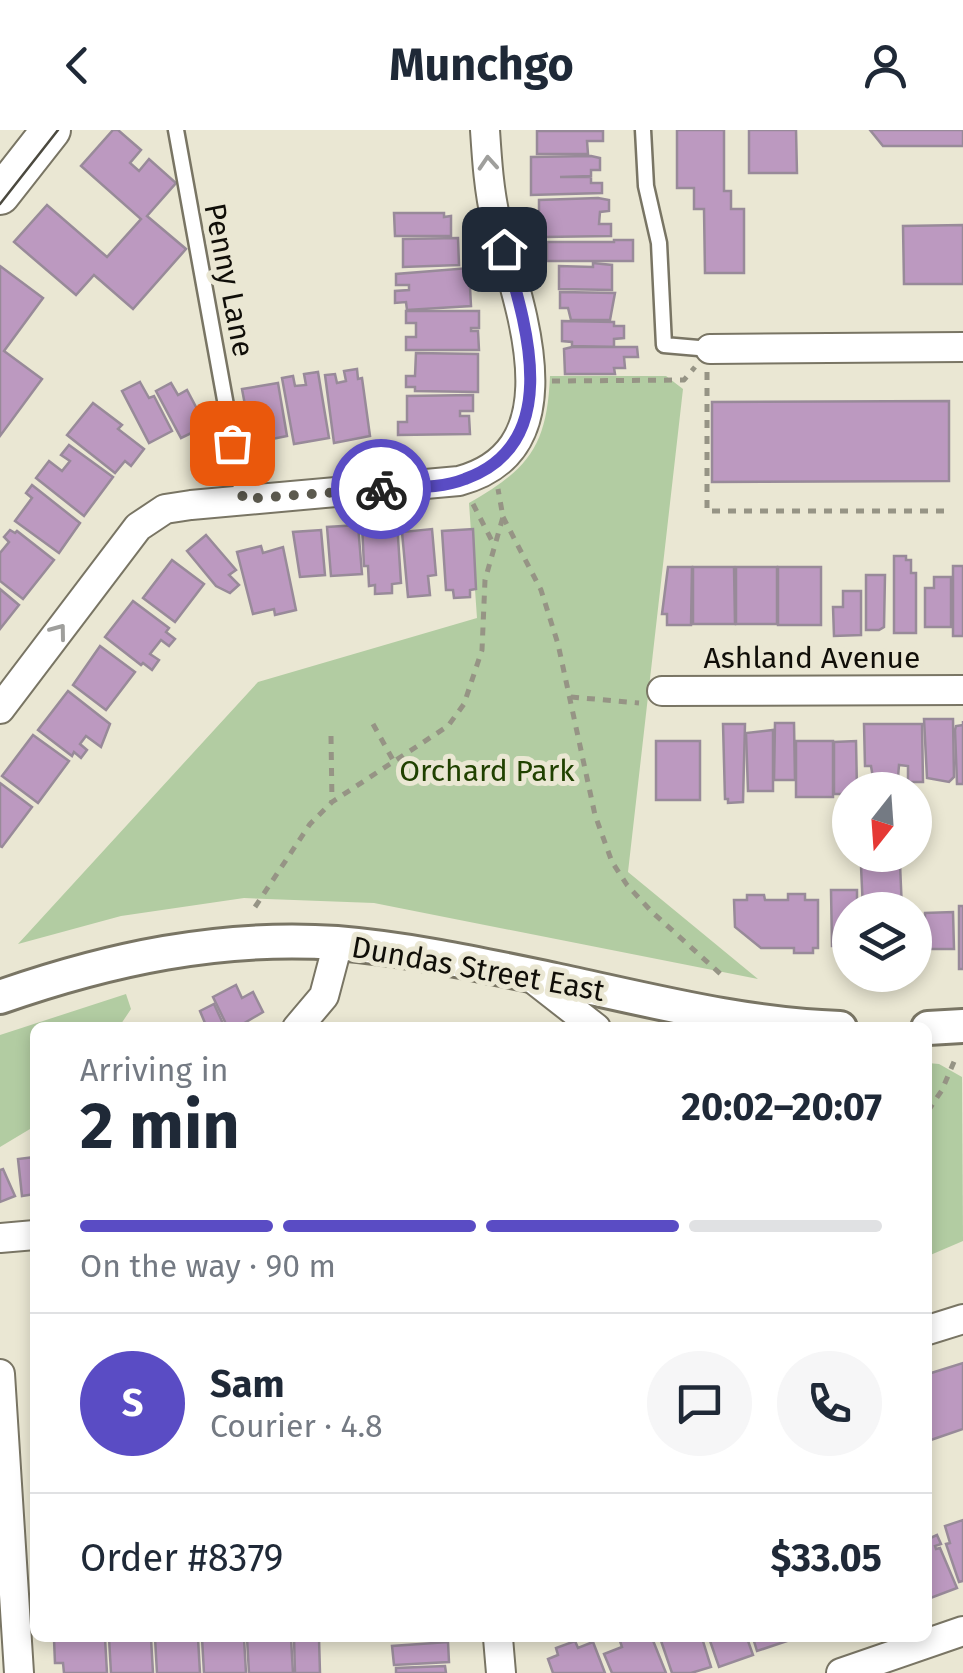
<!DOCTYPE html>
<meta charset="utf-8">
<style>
body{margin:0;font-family:"Fira Sans",sans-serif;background:#f6f6f7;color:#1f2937;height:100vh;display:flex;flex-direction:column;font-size:38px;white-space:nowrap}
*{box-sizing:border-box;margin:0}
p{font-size:32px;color:#747a83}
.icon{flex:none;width:55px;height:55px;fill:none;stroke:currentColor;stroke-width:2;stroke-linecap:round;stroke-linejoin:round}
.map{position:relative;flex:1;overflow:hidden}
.sheet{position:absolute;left:30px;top:892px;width:902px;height:620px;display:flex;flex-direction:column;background:#fff;border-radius:15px;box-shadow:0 5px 15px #0003}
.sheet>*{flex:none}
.needle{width:65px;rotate:197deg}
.fabs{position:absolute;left:832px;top:642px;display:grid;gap:20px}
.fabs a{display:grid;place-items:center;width:100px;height:100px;border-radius:50%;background:#fff;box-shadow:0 5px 15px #0003;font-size:50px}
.pin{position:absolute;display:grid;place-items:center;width:85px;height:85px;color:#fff;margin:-42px;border-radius:20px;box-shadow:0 5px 15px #0006}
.courier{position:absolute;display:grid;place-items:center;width:100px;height:100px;margin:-50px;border:8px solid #5a4cc4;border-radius:50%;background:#fff;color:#222;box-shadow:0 2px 12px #0007}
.head em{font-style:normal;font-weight:700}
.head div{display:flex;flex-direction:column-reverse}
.head{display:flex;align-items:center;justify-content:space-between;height:170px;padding:0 50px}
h1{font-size:65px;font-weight:700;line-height:75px}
.bar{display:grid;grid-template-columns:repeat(4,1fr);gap:15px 10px;align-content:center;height:120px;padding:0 50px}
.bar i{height:12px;border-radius:8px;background:#e0e1e3}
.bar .active{background:#5a4cc4}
.bar p{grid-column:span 4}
.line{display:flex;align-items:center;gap:25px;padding:0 50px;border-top:2px solid #e0e1e3}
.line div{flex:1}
.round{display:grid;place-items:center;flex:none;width:105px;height:105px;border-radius:52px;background:#f6f6f7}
header{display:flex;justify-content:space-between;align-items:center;height:130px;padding:0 50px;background:#fff;font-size:45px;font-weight:700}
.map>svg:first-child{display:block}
</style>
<header><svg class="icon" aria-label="back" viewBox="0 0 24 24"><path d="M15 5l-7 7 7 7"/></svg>Munchgo<svg class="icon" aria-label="person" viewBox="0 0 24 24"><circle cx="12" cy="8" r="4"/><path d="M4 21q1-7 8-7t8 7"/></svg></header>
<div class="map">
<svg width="963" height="1543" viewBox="0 0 963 1543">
<rect width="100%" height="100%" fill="#eae7d3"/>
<g fill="#b2cca2">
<path d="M550 246H666L683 259 628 742 758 849 374 773 244 768 121 786 18 814 258 552 477 488 469 373C529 339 547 316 550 246Z"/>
<path d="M126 864 131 879 119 897 35 898V996L0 1017V905Z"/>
<path d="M928 933 939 934 962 947 963 1111 928 1126Z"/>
</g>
<g fill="#bc99c0" stroke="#988a99" stroke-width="2.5">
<path d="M113 0H118L141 20 130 33 139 41 149 29 176 53 147 86 186 119 133 179 94 145 76 165 14 112 47 75 107 127 141 89 81 36Z"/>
<path d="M677 0H724V61H731V79H744V143H705L704 79H694V58H677Z"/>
<path d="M749 0H796L797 43H749Z"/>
<path d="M870 0H963V16H883Z"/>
<path d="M537 1H603V11H587L588 24H537Z"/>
<path d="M591 26 600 28V40H591V46L560 47H591V53H602V63L531 65V27Z"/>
<path d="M598 68 609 70V81L600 82 599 94H611V106L544 107V101H539V70Z"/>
<path d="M394 83H444V87L451 86V106H395Z"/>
<path d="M963 95V154H904L903 96Z"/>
<path d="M458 108 459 135 403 137V109Z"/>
<path d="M614 110H633V131H547V112H614Z"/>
<path d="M593 133 612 135V160L559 159V136L593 137Z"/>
<path d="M0 136 43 168 4 221 42 249 0 306Z"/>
<path d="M469 138 471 176 407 180 406 172 395 173V161L409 160V155H396V144Z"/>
<path d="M560 162 615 163 610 190H571L568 178H560Z"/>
<path d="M406 181H479V198H471V201H478L479 220H406V207H416V193H406Z"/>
<path d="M562 191 614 192V196H624V208L614 209V217L572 216V212L562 211Z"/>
<path d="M572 217H637L638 227H624L625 238H614L615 244H565L564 219Z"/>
<path d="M416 223 478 224V262L415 261V257H406V246H415Z"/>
<path d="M357 239 358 249 362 248 370 306 334 313 325 245 335 244 337 253 346 251 344 241Z"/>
<path d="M318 242 329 308 294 314 282 248 293 246 295 256 306 255 304 244Z"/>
<path d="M140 252 149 268 154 266 172 301 149 313 122 261Z"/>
<path d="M171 253 178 265 187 260 206 296 181 308 156 261Z"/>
<path d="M278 253 287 306 267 310 268 315 253 318 242 259Z"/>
<path d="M473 265V281H460V286H469L470 304 398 305V292H407V266Z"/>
<path d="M949 271V351L712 352V272Z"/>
<path d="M93 273 122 295 118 299 144 319 131 336 125 331 115 343 67 305Z"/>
<path d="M69 315 113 347 84 386 36 348 49 331 62 341 70 331 61 325Z"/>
<path d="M32 355 80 393 59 423 15 391 32 368 26 363Z"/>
<path d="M397 392 401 453 392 454V463L375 464V455L369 456 368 436H364L362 394Z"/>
<path d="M358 395 362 444 331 446 327 397Z"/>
<path d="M432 399 436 445 428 446 430 465 408 467 402 402Z"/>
<path d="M473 399 476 459 470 460V467L454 468 453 460H446L442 401Z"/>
<path d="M10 400 15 403 17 401 54 430 23 469 0 451V423L9 412 4 407Z"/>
<path d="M321 400 325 445 300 447 293 402Z"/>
<path d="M206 405 236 440 229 445 239 455 230 463 216 456 187 421Z"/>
<path d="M261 416 263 423 283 417 296 480 275 485 274 479 253 484 237 422Z"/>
<path d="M894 426H906V430H911V443H916V503H894Z"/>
<path d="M172 430 204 454 175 492 143 468Z"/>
<rect x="953" y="436" width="10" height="70"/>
<path d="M668 437H692L691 495H667V484H662Z"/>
<path d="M693 437H734L735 494H693Z"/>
<rect x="736" y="437" width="41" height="57"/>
<rect x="778" y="437" width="43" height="58"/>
<path d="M866 445H885L884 497 879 500H866Z"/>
<path d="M934 447H951V497H925V458H934Z"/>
<path d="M0 459 19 475 0 499Z"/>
<path d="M843 461H861V505L834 506 833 477H843Z"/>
<path d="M133 471 169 498 166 502 175 509 169 516 161 510 150 524 159 530 152 540 143 533 141 535 105 507Z"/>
<path d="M100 516 135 542 106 580 73 555Z"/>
<path d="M68 561 110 594 101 617 86 606 80 614 87 620 81 628 74 622 72 626 38 600Z"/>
<path d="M924 589H953L954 647 949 652 927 648Z"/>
<path d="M963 591V654H957L955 600 956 596 963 595Z"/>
<path d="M775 593H794L795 650H774Z"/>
<path d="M723 594H745L743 672 728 673V669H725Z"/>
<path d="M864 594H922L923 652H908V636L899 635 897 660H875L871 636H865Z"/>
<path d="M773 600V661H748L746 603Z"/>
<path d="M33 605 69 631 38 673 2 646Z"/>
<rect x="656" y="611" width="44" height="59"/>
<rect x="796" y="611" width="37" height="56"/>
<path d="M856 611 857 660H850V664H834V612Z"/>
<path d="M0 653 32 677 2 717 0 716Z"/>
<path d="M900 734 902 780H863L861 736Z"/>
<path d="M831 760H857V780H850V816H832Z"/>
<path d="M788 764H805V770H818V818H813V823H794V818H761L735 797 734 770H747V765H764L765 770H788Z"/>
<rect x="959" y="776" width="4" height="63"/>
<path d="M953 782 954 819H925V783Z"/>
<path d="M236 855 242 868 253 862 263 882 236 898H228L213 867Z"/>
<path d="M214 874 225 898H207L200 881Z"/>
<path d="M35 1027V1064L22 1066 18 1029Z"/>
<path d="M3 1039 15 1066 0 1072V1040Z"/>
<path d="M963 1233V1299L928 1311V1244Z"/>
<path d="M963 1390V1451L959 1452 946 1414 950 1413 945 1396Z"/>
<path d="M937 1405 941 1414 935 1416 936 1419 940 1418 957 1458 928 1469V1409Z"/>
<path d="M105 1508 107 1543H64L63 1533H55L54 1509Z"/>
<path d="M109 1508H151L153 1543H111Z"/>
<path d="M155 1508H198L200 1543H157Z"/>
<path d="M202 1508H244L246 1543H204Z"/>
<path d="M247 1508H291L293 1543H249Z"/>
<path d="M294 1508H319L320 1543H295Z"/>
<path d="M628 1508H652L666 1543H612L604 1524 622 1517 620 1511Z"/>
<path d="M660 1508H702L711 1537 691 1543H672Z"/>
<path d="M709 1508H747L753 1525 719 1537Z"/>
<path d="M753 1508H789L790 1510 757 1521Z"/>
<path d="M575 1511 578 1518 593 1512 605 1543H553L548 1529 558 1525 556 1518Z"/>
<path d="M448 1512 449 1532 394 1535 392 1516Z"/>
<path d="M445 1536 446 1543H396V1538Z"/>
</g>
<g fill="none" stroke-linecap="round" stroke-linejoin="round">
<g stroke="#797564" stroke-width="19">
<g id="service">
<path d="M176 0 243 369"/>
<path d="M643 0 646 56 659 113 664 215 710 219"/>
</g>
</g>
<g stroke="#797564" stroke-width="32">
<g id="minor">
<path d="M710 219 963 217"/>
<path d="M662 561 963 560"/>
<path d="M0 579 138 397 165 379 191 375 459 351C578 319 517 170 496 91 489 61 487 31 485 0"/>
<path d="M528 845 596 898"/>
<path d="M297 898 324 866 338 813"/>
<path d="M0 1108 35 1105"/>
<path d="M928 1200 963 1189"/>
<path d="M0 1244 19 1543"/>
<path d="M498 1508 501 1543"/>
<path d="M841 1543 963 1501"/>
</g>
</g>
<g stroke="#797564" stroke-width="38">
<g id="tertiary">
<path d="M0 867C109 829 220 805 337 813 410 819 483 835 555 850 649 870 744 895 840 898"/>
<path d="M928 898 963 896"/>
</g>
</g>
<g stroke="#797564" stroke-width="42">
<path id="secondary" d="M0 65 51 0"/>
</g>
<g stroke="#969485" stroke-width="5" stroke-dasharray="8 8" stroke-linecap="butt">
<path d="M707 242V381H948"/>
<path d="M552 251 684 250 695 237"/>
<path d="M473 374 493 413"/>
<path d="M503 387 541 460 558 514 595 685 612 732 627 755 652 782 725 848"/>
<path d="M571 567 639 573"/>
<path d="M373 594 393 630"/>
<path d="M331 606 332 672"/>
<path d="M255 777 310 694 332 672 448 596 464 574 482 520 485 450 503 387 498 359"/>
<path d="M928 981 942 960 956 927"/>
</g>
<use href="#service" stroke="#fff" stroke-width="14"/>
<use href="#minor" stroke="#fff" stroke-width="28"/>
<use href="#tertiary" stroke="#fff" stroke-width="32"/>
<use href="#secondary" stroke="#fff" stroke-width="38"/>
<path stroke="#4b493f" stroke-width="2.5" d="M0 74 58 0"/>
</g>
<defs><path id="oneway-chevron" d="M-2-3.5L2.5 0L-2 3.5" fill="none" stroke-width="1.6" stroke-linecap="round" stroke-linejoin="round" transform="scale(2.5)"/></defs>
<g stroke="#9f9f9c">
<use href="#oneway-chevron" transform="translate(488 33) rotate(-94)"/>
<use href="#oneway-chevron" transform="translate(59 501) rotate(-53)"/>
</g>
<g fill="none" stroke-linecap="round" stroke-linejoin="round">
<path stroke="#5c5a4f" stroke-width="10" stroke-dasharray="0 18" d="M232 313 243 369 381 359"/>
<path stroke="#5a4cc4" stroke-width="12" d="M381 359C408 357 440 359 465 349 565 313 526 194 504 119"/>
</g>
<g text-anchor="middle" stroke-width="10" stroke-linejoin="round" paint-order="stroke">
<g font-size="30" fill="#100e08" stroke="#eae7d3">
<text transform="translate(229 150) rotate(79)" y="10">Penny Lane</text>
<text x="812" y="538">Ashland Avenue</text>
<text transform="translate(478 839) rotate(10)" y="10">Dundas Street East</text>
</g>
<g font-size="30" fill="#204100" stroke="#eae7d3">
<text x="487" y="651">Orchard Park</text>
</g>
</g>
</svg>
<div class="fabs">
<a><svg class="needle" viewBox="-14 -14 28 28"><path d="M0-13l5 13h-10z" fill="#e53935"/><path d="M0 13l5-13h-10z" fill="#747a83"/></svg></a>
<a><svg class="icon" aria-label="layers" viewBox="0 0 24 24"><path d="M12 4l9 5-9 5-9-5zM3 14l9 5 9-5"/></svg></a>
</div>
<div class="pin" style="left:232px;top:313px;background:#ea580c"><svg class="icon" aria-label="bag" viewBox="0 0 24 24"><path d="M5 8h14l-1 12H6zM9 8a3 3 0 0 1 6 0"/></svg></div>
<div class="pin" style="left:504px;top:119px;background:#1f2937"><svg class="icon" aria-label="home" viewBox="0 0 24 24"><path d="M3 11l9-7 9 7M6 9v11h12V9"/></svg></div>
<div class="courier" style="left:381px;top:359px"><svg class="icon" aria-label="bike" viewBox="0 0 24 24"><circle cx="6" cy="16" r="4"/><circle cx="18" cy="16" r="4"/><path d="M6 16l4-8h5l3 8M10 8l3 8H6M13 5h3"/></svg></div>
<section class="sheet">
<div class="head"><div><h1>2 min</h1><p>Arriving in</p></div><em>20:02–20:07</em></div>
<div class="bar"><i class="active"></i><i class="active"></i><i class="active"></i><i></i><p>On the way · 90 m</p></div>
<div class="line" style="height:180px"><b class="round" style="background:#5a4cc4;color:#fff">S</b><div><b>Sam</b><p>Courier · 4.8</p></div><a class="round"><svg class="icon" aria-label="chat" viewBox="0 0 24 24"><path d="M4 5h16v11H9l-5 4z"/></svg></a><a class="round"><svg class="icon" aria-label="phone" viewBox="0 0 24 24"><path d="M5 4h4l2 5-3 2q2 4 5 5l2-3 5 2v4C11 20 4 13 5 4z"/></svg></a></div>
<div class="line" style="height:130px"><div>Order #8379</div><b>$33.05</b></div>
</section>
</div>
